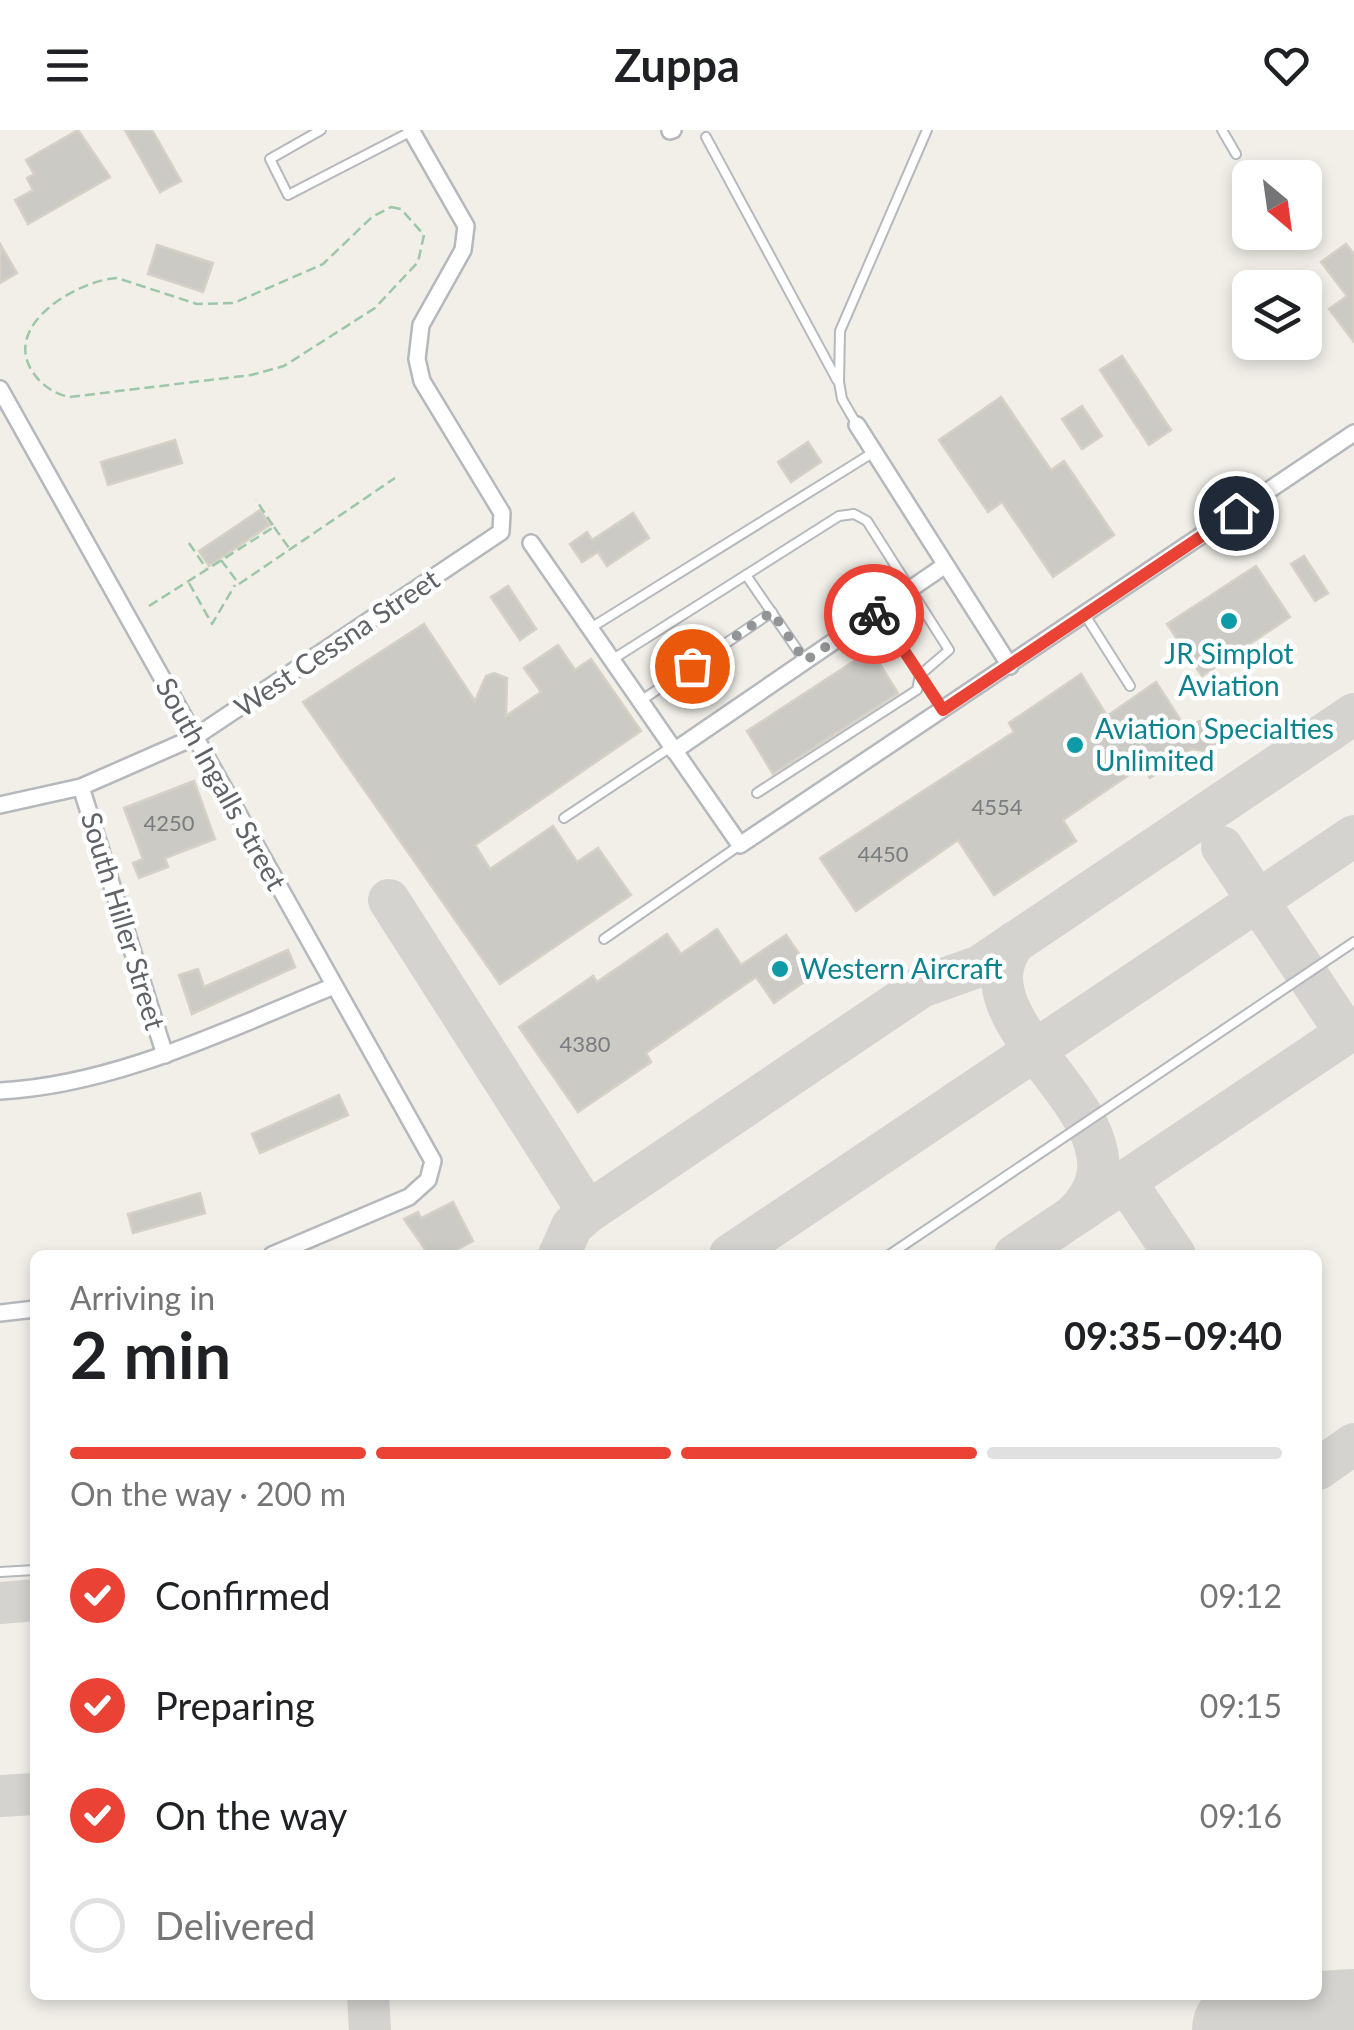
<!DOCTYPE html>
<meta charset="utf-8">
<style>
body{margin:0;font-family:Lato,sans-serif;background:#f6f6f6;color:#202124;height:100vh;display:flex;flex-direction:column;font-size:38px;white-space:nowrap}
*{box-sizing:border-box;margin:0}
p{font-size:32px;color:#757577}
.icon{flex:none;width:55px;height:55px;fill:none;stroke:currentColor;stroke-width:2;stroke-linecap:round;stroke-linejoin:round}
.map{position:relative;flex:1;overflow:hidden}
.side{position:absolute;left:30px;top:1120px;width:1292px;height:750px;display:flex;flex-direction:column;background:#fff;border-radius:15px;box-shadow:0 5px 15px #0003}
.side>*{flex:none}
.needle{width:65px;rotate:151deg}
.tools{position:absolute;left:1232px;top:30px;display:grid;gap:20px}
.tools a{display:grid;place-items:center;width:90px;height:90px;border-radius:15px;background:#fff;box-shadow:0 5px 15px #0003;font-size:50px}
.pin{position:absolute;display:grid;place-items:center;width:85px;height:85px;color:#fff;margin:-42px;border:5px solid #fff;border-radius:50%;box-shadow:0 2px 10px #0007}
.courier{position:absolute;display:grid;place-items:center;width:100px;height:100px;margin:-50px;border:8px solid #ea4335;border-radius:50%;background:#fff;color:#222;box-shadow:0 2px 12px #0007}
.overview em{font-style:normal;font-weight:700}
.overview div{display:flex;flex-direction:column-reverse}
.overview{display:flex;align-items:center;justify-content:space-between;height:170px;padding:0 40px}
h1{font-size:65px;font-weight:700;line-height:75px}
.bar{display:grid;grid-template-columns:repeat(4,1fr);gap:15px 10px;align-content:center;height:120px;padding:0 40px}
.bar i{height:12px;border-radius:8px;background:#e0e0e0}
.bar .on{background:#ea4335}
.bar p{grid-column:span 4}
ol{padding:0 40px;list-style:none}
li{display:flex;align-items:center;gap:30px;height:110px}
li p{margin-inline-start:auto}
li .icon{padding:10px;border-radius:50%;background:#ea4335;color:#fff;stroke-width:4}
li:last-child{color:#757577}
li i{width:55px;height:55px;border:5px solid #e0e0e0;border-radius:50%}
header{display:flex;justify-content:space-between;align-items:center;height:130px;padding:0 40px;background:#fff;font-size:45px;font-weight:700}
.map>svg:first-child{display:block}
</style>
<header><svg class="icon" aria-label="menu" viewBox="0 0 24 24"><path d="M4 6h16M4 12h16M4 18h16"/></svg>Zuppa<svg class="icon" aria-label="heart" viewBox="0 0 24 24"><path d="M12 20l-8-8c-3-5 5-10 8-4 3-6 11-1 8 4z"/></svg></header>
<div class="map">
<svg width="1354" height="1900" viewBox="0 0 1354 1900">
<rect width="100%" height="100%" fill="#f1efe8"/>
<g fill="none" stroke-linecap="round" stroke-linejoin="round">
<g stroke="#d4d3d0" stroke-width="42">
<path d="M1222 717 1346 903"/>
<path d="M389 770 588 1082"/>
<path d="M1015 812C948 898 1168 994 1075 1084"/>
<path d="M1125 1051 1175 1125"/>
<path d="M559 1125 572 1096 588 1082 921 857 980 836 1354 584"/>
<path d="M730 1125 1354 706"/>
<path d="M1015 1125 1354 898"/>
<path d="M1318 1339 1354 1314"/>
<path d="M0 1473 35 1470"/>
<path d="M0 1666 35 1664"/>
<path d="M368 1865 370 1900"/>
</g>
<path stroke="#d4d3d0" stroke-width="108" d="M1246 1900 1354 1893"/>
</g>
<g fill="#cccac5" stroke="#d6d1c6" stroke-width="2.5">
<path d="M78 0 110 47 28 94 15 70 33 60 27 48 34 44 26 30Z"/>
<path d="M125 0H152L181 51 160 62Z"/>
<path d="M0 114 17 143 0 153Z"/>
<path d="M1346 114 1354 124V212L1329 179 1347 166 1321 132Z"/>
<path d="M157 115 213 133 203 162 148 144Z"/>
<path d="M1122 226 1171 300 1149 315 1100 240Z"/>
<path d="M1001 267 1051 340 1064 331 1114 405 1053 447 1002 372 988 382 939 310Z"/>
<path d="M1082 276 1102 306 1082 319 1062 289Z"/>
<path d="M175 310 182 333 108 355 101 332Z"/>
<path d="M808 312 821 332 791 352 778 332Z"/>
<path d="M260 380 270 395 209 436 199 421Z"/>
<path d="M633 383 649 408 607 436 598 422 582 432 570 414 587 402 592 410Z"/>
<path d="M1304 426 1328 463 1315 471 1291 434Z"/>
<path d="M1256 436 1290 487 1202 546 1167 494Z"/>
<path d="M508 456 536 499 520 510 491 467Z"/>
<path d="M424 494 475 571 486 546 494 543 507 548 506 586 541 562 524 538 558 515 575 540 591 529 641 601 475 715 490 739 553 696 577 732 598 718 631 765 500 854 303 572Z"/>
<path d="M871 520 898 563 773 644 747 601Z"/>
<path d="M1081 544 1107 586 1156 552 1187 600 1199 591 1210 593 1215 614 1205 621 1192 619 1150 648 1142 636 1063 690 1076 711 994 765 958 710 856 781 820 728 1014 602 1009 593Z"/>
<path d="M194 651 215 709 165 728 168 737 139 748 133 733 143 729 124 678Z"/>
<path d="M717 799 741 835 786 805 814 845 774 873 756 847 646 923 651 932 578 982 519 897 593 846 597 852 667 804 681 824Z"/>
<path d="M288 820 295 837 192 884 179 845 198 839 204 857Z"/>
<path d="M339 965 348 985 260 1023 252 1004Z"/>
<path d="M200 1063 205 1083 133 1103 128 1084Z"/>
<path d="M453 1072 473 1111 446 1125H429L404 1089 418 1082 421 1088Z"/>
</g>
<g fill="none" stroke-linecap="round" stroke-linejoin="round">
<g stroke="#b5b8bc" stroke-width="12">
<g id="service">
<path d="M321 0 270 29 288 65 412 1"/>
<path d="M1222 0 1236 24"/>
<path d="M706 7 837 250"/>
<path d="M857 295 842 269 839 252 840 201 927 0"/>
<path d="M746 445 805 531"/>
<path d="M878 481 943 580"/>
<path d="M1085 485 1130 556"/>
<path d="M589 499 874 322"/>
<path d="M610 531 839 386 854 384 867 391 949 520 920 545 917 560 757 663"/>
<path d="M639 572 772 482"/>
<path d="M564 688 671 617"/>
<path d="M604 809 740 715"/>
<path d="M889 1125 1354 812"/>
<path d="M0 1442 35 1440"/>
</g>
</g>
<g stroke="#b5b8bc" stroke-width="20">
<g id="minor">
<path d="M670 1 673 0"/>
<path d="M0 259 433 1031 428 1050 409 1067 272 1125"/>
<path d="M857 295 1010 536"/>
<path d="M531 413 740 715 1354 303"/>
<path d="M674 621 944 436"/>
<path d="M81 657 165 925"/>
<path d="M0 675 81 657 195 607 501 402 502 383 422 251 417 229 421 195 463 120 466 96 411 0"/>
<path d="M0 961C116 955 228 899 334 856"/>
<path d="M0 1183 35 1179"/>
</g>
</g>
<g stroke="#9cc7a9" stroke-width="2.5" stroke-dasharray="10 5" stroke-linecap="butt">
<path d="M391 77 401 79 424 105 418 132 375 178 284 236 251 245 70 267C54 264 41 255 32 241 2 193 80 150 117 148L197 174 234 173 323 134 372 87Z"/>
<path d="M274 397 289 418"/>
<path d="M189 413 206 438"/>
<path d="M221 430 239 454 395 348"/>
<path d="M189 453 212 494 235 455"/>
<path d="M149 476 274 397 256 370"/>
</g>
<use href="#service" stroke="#fff" stroke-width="8"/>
<use href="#minor" stroke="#fff" stroke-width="15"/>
</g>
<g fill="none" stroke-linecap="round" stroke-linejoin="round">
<path stroke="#929495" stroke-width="10" stroke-dasharray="0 18" d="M692 536 772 482 805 531 874 484"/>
<path stroke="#ea4335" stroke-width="12" d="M874 484 878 481 943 580 1236 383"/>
</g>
<g fill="#0f9aa8" stroke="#fff" stroke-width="4">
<circle cx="1229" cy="491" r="10"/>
<circle cx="1075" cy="615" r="10"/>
<circle cx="780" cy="839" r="10"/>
</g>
<g text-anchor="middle" stroke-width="9" stroke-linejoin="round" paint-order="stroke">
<g font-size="22" fill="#7a7d7f">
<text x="997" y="685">4554</text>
<text x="169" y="701">4250</text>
<text x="883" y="732">4450</text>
<text x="585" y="922">4380</text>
</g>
<g font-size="28" fill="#5f6368" stroke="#fff">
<text transform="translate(337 513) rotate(-34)" y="10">West Cessna Street</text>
<text transform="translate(221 654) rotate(61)" y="10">South Ingalls Street</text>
<text transform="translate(123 791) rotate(73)" y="10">South Hiller Street</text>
</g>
<g font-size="28" fill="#0d838f" stroke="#fff" text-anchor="start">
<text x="1229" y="534" text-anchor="middle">JR Simplot<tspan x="1229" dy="32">Aviation</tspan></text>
<text x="1095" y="609">Aviation Specialties<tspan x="1095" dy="32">Unlimited</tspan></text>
<text x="800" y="849">Western Aircraft</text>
</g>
</g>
</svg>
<div class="tools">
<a><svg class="needle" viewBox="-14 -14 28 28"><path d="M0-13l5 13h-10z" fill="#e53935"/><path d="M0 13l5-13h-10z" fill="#757577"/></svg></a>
<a><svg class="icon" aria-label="layers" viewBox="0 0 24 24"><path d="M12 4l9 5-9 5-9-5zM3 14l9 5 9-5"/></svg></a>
</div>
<div class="pin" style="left:692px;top:536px;background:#ea580c"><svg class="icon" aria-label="bag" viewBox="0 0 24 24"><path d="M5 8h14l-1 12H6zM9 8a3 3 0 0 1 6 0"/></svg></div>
<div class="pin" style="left:1236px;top:383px;background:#1f2937"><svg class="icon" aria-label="home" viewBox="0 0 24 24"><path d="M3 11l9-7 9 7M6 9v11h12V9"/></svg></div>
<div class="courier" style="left:874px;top:484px"><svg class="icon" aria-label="bike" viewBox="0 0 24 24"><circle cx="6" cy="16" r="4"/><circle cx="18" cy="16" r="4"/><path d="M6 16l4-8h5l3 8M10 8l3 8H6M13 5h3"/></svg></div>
<section class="side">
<div class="overview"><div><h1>2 min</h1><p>Arriving in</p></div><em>09:35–09:40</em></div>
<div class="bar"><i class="on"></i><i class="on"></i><i class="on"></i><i></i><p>On the way · 200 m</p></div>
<ol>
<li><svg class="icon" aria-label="check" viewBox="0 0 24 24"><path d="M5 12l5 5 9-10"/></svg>Confirmed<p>09:12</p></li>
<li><svg class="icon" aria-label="check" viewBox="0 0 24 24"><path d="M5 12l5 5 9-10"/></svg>Preparing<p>09:15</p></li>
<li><svg class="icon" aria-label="check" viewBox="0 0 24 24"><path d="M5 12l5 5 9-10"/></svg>On the way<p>09:16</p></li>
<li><i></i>Delivered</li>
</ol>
</section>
</div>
